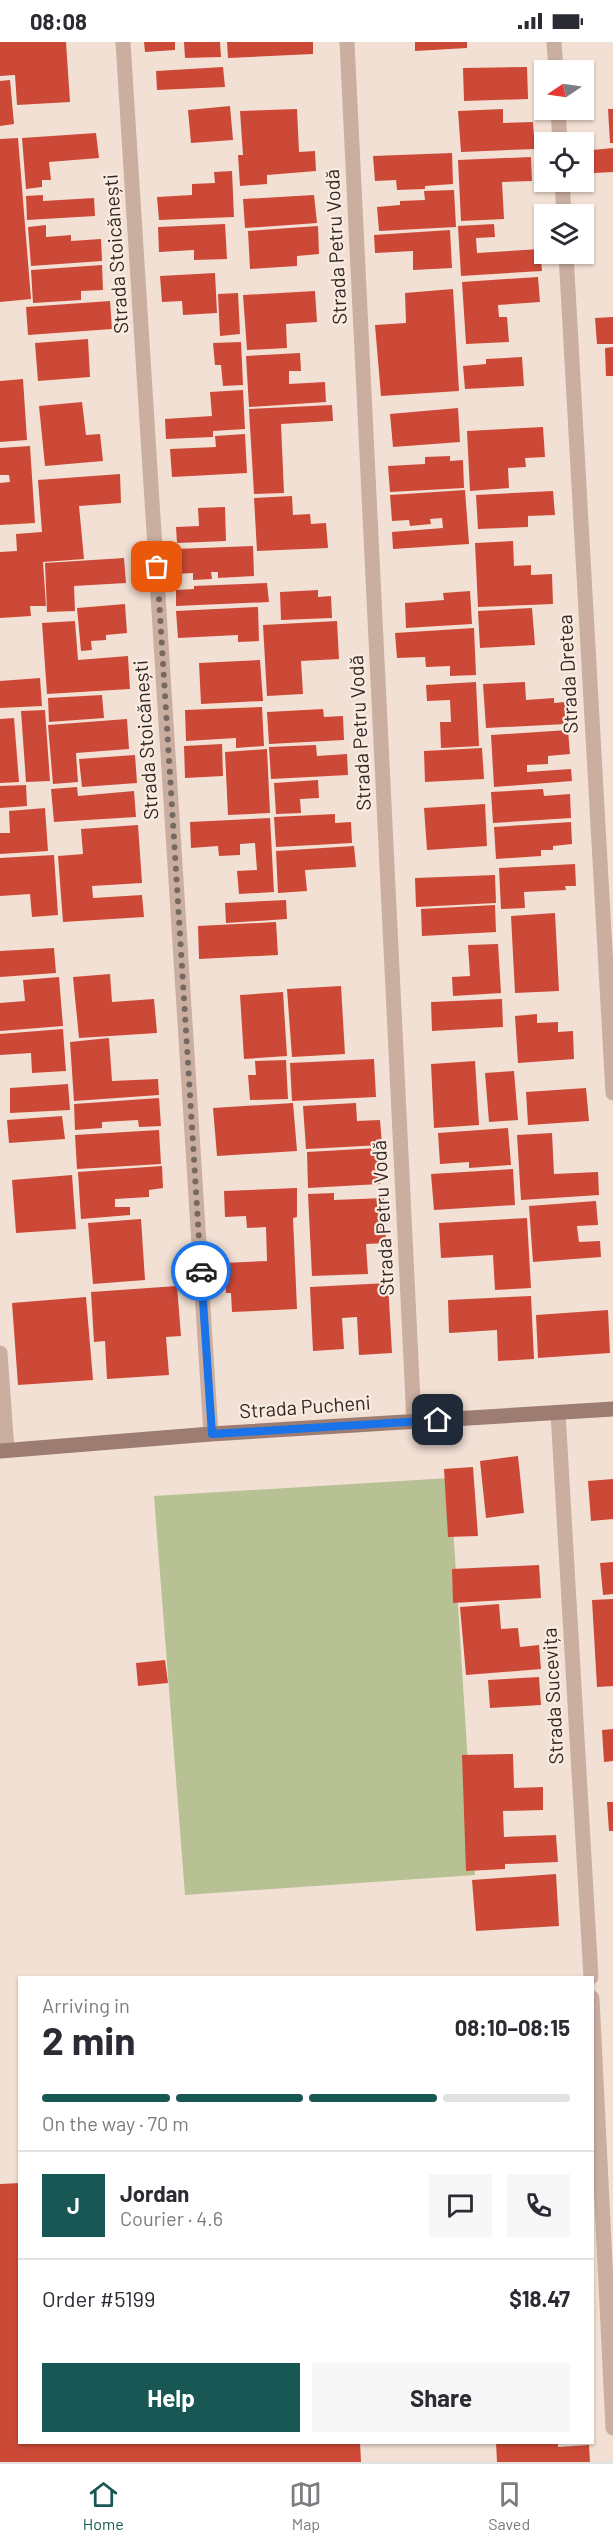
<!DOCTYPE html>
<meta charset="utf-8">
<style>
body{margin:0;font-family:Barlow,sans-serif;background:#f7f7f7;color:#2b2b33;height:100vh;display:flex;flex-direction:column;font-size:22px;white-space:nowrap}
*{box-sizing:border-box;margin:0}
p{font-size:20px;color:#7c7c81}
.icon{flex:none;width:33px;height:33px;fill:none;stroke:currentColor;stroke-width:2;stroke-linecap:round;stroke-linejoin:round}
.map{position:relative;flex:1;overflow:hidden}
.side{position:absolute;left:18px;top:1934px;width:576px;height:468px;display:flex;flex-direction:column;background:#fff;border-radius:0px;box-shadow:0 2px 4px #0004}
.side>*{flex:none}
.needle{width:39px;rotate:257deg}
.fabs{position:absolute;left:534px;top:18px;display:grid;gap:12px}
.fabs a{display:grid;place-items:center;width:60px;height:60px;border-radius:0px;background:#fff;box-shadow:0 2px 4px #0004;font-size:30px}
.pin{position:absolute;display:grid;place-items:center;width:51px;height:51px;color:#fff;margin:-26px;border-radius:12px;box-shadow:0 3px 9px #0006}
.courier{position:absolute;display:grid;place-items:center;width:60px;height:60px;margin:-30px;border:4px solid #1a73e8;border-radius:50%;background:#fff;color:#222;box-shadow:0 2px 8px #0007}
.head em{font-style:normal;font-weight:700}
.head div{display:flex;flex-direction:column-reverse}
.head{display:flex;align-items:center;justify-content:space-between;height:102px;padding:0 24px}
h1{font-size:39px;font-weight:700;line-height:45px}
.bar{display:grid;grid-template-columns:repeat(4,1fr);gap:9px 6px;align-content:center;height:72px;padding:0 24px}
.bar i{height:8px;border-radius:4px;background:#e1e1e2}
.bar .on{background:#185753}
.bar p{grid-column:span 4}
.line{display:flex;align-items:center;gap:15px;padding:0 24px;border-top:2px solid #e1e1e2}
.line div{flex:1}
.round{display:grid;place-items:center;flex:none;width:63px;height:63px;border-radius:0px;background:#f7f7f7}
.action{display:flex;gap:12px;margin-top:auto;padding:12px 24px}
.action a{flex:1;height:69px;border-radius:0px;background:#185753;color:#fff;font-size:24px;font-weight:700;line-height:69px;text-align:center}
.action a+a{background:#f7f7f7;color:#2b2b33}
.status{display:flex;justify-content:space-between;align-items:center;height:42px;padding:0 30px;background:#fff;direction:ltr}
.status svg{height:16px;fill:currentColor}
.dock{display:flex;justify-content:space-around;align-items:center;height:84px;border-top:2px solid #e1e1e2;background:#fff;font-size:16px;color:#7c7c81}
.dock a{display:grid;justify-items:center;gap:3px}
.dock .on{color:#185753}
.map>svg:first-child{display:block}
</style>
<div class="status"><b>08:08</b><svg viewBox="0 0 49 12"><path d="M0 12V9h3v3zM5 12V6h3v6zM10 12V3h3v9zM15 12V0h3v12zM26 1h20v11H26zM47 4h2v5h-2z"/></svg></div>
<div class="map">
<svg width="613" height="2420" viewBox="0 0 613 2420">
<rect width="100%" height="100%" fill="#f2e0d4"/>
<path fill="#b7c194" d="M450 1436 475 1833 185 1853 154 1454Z"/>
<g fill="#cd4937">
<path d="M0 0H66L70 60 17 63 15 33 0 34Z"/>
<path d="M144 0H175V8L145 10Z"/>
<path d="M184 0H220L221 15 185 16Z"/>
<path d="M227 0H313V12L228 16Z"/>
<path d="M415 0H467V6L415 9Z"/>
<path d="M223 25 225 45 157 48 156 29Z"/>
<path d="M527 25 528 57 464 59 463 26Z"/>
<path d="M10 38 14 82 0 84V39Z"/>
<path d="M230 64 233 98 191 101 188 68Z"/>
<path d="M297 67 299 110 315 109 316 129 267 133V142L240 144 238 113H243L240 69Z"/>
<path d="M503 67V81L533 80 535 107 461 110 458 69Z"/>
<path d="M608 67H613V101H610Z"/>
<path d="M96 91 99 116 49 120 51 138H42V145L26 147 22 96Z"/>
<path d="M18 96 31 257 0 260V97Z"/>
<path d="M613 106V130L594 131 592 108Z"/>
<path d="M452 111 453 142 425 144V147L397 148 396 138 375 139 373 114Z"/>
<path d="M531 115 532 139 502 140 504 177 461 179 458 118Z"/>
<path d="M232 129 234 175 159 178 157 155 192 153V142L215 141 214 130Z"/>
<path d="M454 148 456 185 379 189 377 165 400 163V159L425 158 424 149Z"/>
<path d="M43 153V159L94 156 95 174 27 178 26 154Z"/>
<path d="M314 153 317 181 245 186 243 157Z"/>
<path d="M225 182 227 217 194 218V208L159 210 158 185Z"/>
<path d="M494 182 495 195 476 196 477 211 540 207 542 229 461 234 458 184Z"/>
<path d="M46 183V195L71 193V199L101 197 102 219 31 224 28 185Z"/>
<path d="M318 184 319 212 297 214V224L250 227 248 189Z"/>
<path d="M450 188 452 226 413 228V209L375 211 374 193Z"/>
<path d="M102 223 103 248 81 249V258L33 261 31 228Z"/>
<path d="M215 231 217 271 183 273 182 259 162 260 160 234Z"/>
<path d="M538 235 540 260 498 263 499 275H507L509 300 466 302 462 240Z"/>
<path d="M453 247 459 349 381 354 375 283 406 281 405 251Z"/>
<path d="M315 249 317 280 286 282 287 306 247 308 243 253Z"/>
<path d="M238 251 240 292 220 294 218 252Z"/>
<path d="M110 259 112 287 28 293 26 265Z"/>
<path d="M613 275V302H597L595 276Z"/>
<path d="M88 297 90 335 38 339 35 301Z"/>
<path d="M241 300 243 343 223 344 221 323H215L213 301Z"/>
<path d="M613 305V334H606L605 306Z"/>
<path d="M300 311 301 329H289V342L325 340 326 360 249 365 246 314Z"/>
<path d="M522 315 524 344 465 347 463 324 486 322V317Z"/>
<path d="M23 337 27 398 0 400V339Z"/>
<path d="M243 348 245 387 213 389V395L166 397 165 377 212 374 210 350Z"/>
<path d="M82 360 86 393 100 392 103 419 45 424 39 364Z"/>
<path d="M332 363 333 379 281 382 284 451 254 452 249 367Z"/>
<path d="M458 366 460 400 393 405 390 372Z"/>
<path d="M543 385 545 415 525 416 526 425 508 426 509 446 470 449 467 389Z"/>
<path d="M245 392 247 431 172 435 170 407 216 405 215 394Z"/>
<path d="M30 404 35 481 0 483V441L10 440 9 433H0V406Z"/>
<path d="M450 414V419L463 418 464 446 390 450 388 424 425 422V415Z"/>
<path d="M120 432 121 461 79 464 84 517 43 520 46 564H30L31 574 0 576V510L17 509 16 492 42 490 38 438Z"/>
<path d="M465 448 469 502 393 507 392 490 443 486 442 476 430 477 431 482 410 484 409 478 392 479 390 453Z"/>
<path d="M553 449 555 473 528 474V485L478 487 476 453Z"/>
<path d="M292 454 293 473 310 472 311 482 326 481 328 506 257 509 254 456Z"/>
<path d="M225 465 226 499 177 501 176 485 199 484 198 466Z"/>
<path d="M513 499 514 524 531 523V533L552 532 553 562 478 565 475 501Z"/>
<path d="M253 504 254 534 218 536V530H211L212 537 193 538V531L176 532 175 507Z"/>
<path d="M124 516 126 541 74 544 75 569 47 570 45 521Z"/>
<path d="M267 541 269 560 176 564V548L194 547V544Z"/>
<path d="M318 548V555L331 554 332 576 281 578 280 550Z"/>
<path d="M470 549 472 582 406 586 405 561 444 558 443 551Z"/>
<path d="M125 562 127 591 106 593V598L91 599 92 608 81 609 77 566Z"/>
<path d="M258 565 259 599 238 600V593L178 596 176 569Z"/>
<path d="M532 566 535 603 480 606 478 569Z"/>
<path d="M75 579 78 618 128 614 130 647 47 652 42 581Z"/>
<path d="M337 579 339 617 301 619 303 652 267 654 263 583Z"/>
<path d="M474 586 476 633 450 634V624L426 625 425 615 397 616 395 591Z"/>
<path d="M260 618 263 659 201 662 199 621Z"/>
<path d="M40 636 42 664 0 666V639Z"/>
<path d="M476 640 479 704 441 706 440 680H451L450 658 427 659 426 643Z"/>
<path d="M525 640 526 658 554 656V661L565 660 566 682 486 686 483 642Z"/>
<path d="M102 653 104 676 49 680 48 656Z"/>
<path d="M262 665 264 704 236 706V696L186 699 185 668Z"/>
<path d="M323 667 324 675 343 674 344 698 269 702 267 670Z"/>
<path d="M45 668 50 739 26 740 21 669Z"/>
<path d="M14 676 19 740 0 741V677Z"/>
<path d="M127 677 129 707 76 711 78 740 53 742 48 683Z"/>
<path d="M568 688 570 712 548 714V722L527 723V730L571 727 572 739 494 745 491 693Z"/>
<path d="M222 702 223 734 185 736 184 704Z"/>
<path d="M316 703 317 714 347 712 348 733 271 737 269 705Z"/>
<path d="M482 706 484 737 425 740 424 709Z"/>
<path d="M267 707 270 771 228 773 225 710Z"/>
<path d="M135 713 137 741 82 745 79 717Z"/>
<path d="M318 738 319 756 300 757 301 771 276 772 274 741Z"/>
<path d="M26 743 27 764 0 766V744Z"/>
<path d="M77 745 78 754 134 749 136 775 54 780 51 747Z"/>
<path d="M543 747 544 754 570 752 571 776 493 781 491 750Z"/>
<path d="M485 762 487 804 427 808 424 766Z"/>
<path d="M45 766 48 809 0 812V791H10L9 769Z"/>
<path d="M335 772V781L351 780 352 801 276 805 274 775Z"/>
<path d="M270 776 274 850 239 852 237 829 257 828 255 801 240 802V813L219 814 218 804 191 806 190 780Z"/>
<path d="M571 780 572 802 553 804V808H541V814L496 817 494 785Z"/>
<path d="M138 783 142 841 92 844 93 856 142 853 144 875 63 880 58 814 83 812 81 787Z"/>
<path d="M354 804 356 825 305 828 307 849 278 851 276 809Z"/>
<path d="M54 813 58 873 32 875 30 852 0 854V816Z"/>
<path d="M575 822 576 844H565L566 848 524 850 525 866 501 867 499 826Z"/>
<path d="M495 833 496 861 416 865 415 836Z"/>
<path d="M286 858 287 877 226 881 225 861Z"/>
<path d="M495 863 496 890 422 894 421 867Z"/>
<path d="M555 871 559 949 515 951 511 874Z"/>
<path d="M276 880 278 913 199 917 198 884Z"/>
<path d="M498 902 501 951 453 954 452 935 470 934 468 903Z"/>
<path d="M54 906 56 931 0 935V909Z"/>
<path d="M110 932 112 960 154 957 157 991 79 996 73 935Z"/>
<path d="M59 935 63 984 0 989V961L25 959 23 938Z"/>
<path d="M341 944 345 1012 292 1015 287 947Z"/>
<path d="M283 950 287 1014 244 1017 240 953Z"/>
<path d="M502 957 503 985 432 989 431 960Z"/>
<path d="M537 972V981L558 980V990L573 989 574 1017 518 1021 515 974Z"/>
<path d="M63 987 66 1029 32 1031 31 1011 0 1013V992Z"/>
<path d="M109 996 112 1039 158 1037 159 1053 74 1059 70 1000Z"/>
<path d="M374 1017 376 1055 292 1059 290 1021Z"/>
<path d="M286 1018 288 1057 250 1058 248 1033H256L255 1019Z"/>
<path d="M475 1019 479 1083 434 1086 431 1022Z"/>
<path d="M514 1029 518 1078 489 1080 485 1031Z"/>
<path d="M68 1042 70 1068 10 1071V1046Z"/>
<path d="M586 1046 589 1079 528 1083 526 1050Z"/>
<path d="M159 1056 161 1084 139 1085 138 1078 102 1080V1086L75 1088 74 1062Z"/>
<path d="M293 1061 297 1109 217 1114 213 1066Z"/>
<path d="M356 1061 357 1079 380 1078 382 1103 306 1107 303 1064Z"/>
<path d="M62 1074 65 1097 9 1101 7 1078Z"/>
<path d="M508 1086 511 1123 469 1126V1120L440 1122 438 1091Z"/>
<path d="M159 1088 161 1122 77 1127 75 1093Z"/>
<path d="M552 1091 554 1132 598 1130 599 1153 521 1158 517 1093Z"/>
<path d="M378 1106 380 1142 308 1146 307 1110Z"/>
<path d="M162 1124 163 1146 149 1148V1155L115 1157V1165H130V1173L81 1177 78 1130Z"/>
<path d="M513 1127 515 1163 434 1168 431 1132Z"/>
<path d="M72 1133 76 1187 16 1191 12 1138Z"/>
<path d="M297 1146V1175L293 1176 297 1267 232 1270 231 1251H226L224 1221 267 1219 266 1185 247 1186 246 1174 225 1175 224 1149Z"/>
<path d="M334 1151V1158L384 1156 386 1201 366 1202 368 1232 312 1234 308 1152Z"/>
<path d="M596 1159 598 1183 577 1184 579 1200 600 1199 601 1215 533 1220 529 1164Z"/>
<path d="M527 1176 531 1246 495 1248 493 1213 441 1216 439 1181Z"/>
<path d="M141 1177 145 1238 93 1242 88 1181Z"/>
<path d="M388 1241 392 1311 359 1313 357 1275 342 1276 344 1307 313 1309 310 1245Z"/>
<path d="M177 1244 181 1294 166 1295 169 1333 107 1337 105 1299 94 1300 91 1250Z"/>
<path d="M531 1254 534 1317 498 1319 497 1288 449 1291 448 1258Z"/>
<path d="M86 1255 93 1338 18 1343 12 1261Z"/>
<path d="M608 1268 610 1311 538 1316 536 1273Z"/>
<path d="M518 1414 524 1471 486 1476 480 1419Z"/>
<path d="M473 1425 478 1494 448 1495 444 1427Z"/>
<path d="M613 1437V1477L591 1479 588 1439Z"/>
<path d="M613 1520V1552L603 1553 600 1521Z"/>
<path d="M539 1523 541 1556 453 1561 452 1527Z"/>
<path d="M613 1557V1644L597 1645 592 1558Z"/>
<path d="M499 1562 501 1587 518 1586 520 1605 539 1603 541 1627 466 1633 460 1565Z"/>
<path d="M165 1618 168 1641 138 1644 136 1621Z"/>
<path d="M539 1635 541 1663 490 1666 488 1638Z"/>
<path d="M613 1687V1719L604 1720 602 1688Z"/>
<path d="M513 1712 514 1746 543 1745V1768L503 1769 504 1795 556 1793 558 1820 505 1822V1827L466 1829 462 1713Z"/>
<path d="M607 1760H613V1789H609Z"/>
<path d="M556 1832 559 1884 476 1889 472 1838Z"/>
<path d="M20 2141V2400H360L361 2420H0V2142Z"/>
<path d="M496 2400H558V2405L589 2403 590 2420H497Z"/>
</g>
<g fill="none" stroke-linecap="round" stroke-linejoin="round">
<g stroke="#caaea0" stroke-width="15">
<path d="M123 0 211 1392"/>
<path d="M347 0 414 1380"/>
<path d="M554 0 556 28"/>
<path d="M558 68 560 100"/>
<path d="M562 140 564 172"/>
<path d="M566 212 613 1051"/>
<path d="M0 1311 7 1408"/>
<path d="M558 1371 591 1935"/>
<path d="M592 1956 613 2386"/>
</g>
<path stroke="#9d7c72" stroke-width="15" d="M0 1409 211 1392 613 1367"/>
</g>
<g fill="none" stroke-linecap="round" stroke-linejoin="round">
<path stroke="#766862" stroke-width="6" stroke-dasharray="0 10.8" d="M157 525 201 1229"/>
<path stroke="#1a73e8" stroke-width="8" d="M201 1229 212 1392 438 1378"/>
</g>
<g text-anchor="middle" stroke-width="4.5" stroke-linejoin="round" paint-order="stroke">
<g font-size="20" fill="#332724" stroke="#faebe1">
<text transform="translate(336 205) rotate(-93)" y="7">Strada Petru Vodă</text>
<text transform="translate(116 212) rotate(-94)" y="7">Strada Stoicănești</text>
<text transform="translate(568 632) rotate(-93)" y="7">Strada Dretea</text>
<text transform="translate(360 691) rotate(-93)" y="7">Strada Petru Vodă</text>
<text transform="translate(146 698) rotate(-94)" y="7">Strada Stoicănești</text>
<text transform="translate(383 1176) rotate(-93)" y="7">Strada Petru Vodă</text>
<text transform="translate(305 1365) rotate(-4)" y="7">Strada Pucheni</text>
<text transform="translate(553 1654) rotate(-93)" y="7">Strada Sucevița</text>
</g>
</g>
</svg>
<div class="fabs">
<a><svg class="needle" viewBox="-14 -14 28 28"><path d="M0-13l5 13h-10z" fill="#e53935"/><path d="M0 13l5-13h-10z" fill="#7c7c81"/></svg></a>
<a><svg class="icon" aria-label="locate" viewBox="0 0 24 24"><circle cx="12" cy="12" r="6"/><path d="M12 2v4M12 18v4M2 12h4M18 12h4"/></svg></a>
<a><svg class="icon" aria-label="layers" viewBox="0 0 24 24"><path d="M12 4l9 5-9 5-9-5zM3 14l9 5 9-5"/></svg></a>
</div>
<div class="pin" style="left:157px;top:525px;background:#ea580c"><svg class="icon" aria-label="bag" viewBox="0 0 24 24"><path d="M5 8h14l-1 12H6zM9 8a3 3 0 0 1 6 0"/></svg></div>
<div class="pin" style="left:438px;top:1378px;background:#1f2937"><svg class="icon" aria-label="home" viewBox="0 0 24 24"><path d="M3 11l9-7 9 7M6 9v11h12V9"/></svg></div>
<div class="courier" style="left:201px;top:1229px"><svg class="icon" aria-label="car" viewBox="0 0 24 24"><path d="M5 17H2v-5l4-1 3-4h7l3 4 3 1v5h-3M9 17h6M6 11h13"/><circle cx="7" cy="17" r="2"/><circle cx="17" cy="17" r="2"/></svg></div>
<section class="side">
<div class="head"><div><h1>2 min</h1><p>Arriving in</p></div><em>08:10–08:15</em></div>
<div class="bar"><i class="on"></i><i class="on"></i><i class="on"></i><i></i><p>On the way · 70 m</p></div>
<div class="line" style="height:108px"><b class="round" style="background:#185753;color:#fff">J</b><div><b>Jordan</b><p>Courier · 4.6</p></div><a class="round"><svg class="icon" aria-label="chat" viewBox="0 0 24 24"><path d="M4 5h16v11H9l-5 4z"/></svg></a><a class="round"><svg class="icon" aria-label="phone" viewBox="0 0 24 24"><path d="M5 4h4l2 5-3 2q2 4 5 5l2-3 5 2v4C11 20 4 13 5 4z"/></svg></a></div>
<div class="line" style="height:78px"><div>Order #5199</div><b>$18.47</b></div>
<div class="action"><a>Help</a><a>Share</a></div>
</section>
</div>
<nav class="dock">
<a class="on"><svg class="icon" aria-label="home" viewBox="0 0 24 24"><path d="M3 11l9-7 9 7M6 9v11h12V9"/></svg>Home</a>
<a><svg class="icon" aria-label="map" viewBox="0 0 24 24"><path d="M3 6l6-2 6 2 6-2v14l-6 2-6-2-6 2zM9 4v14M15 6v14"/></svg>Map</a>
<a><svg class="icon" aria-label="saved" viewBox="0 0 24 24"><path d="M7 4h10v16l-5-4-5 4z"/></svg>Saved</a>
</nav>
